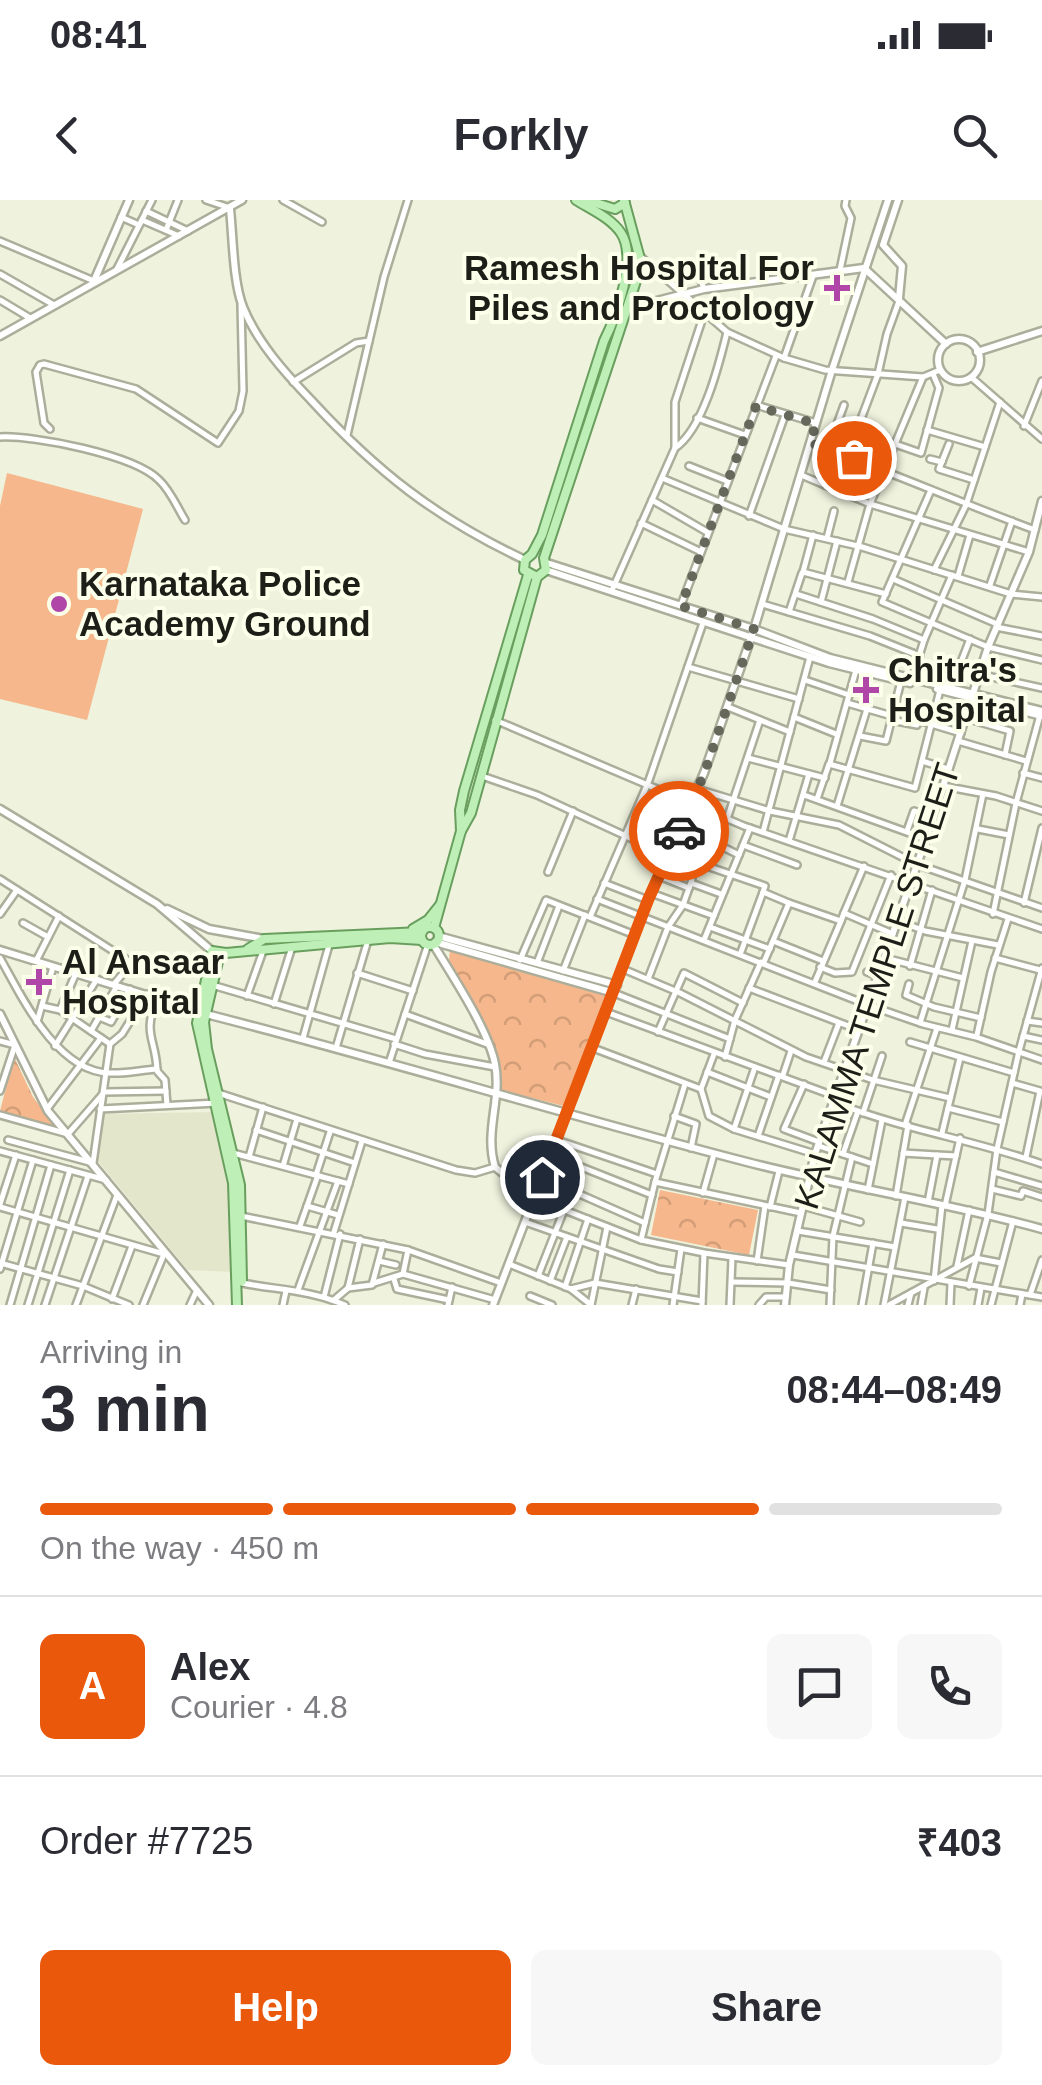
<!DOCTYPE html>
<meta charset="utf-8">
<style>
body{margin:0;font-family:Arial,sans-serif;background:#f7f7f7;color:#2b2b33;height:100vh;display:flex;flex-direction:column;font-size:38px;white-space:nowrap}
*{box-sizing:border-box;margin:0}
p{font-size:32px;color:#7c7c81}
.icon{flex:none;width:55px;height:55px;fill:none;stroke:currentColor;stroke-width:2;stroke-linecap:round;stroke-linejoin:round}
.map{position:relative;height:1105px;overflow:hidden}
.panel{display:flex;flex-direction:column;background:#fff;flex:1}
.panel>*{flex:none}
.pin{position:absolute;display:grid;place-items:center;width:85px;height:85px;color:#fff;margin:-42px;border:5px solid #fff;border-radius:50%;box-shadow:0 2px 10px #0007}
.courier{position:absolute;display:grid;place-items:center;width:100px;height:100px;margin:-50px;border:8px solid #ea580c;border-radius:50%;background:#fff;color:#222;box-shadow:0 2px 12px #0007}
.overview em{font-style:normal;font-weight:600}
.overview div{display:flex;flex-direction:column-reverse}
.overview{display:flex;align-items:center;justify-content:space-between;height:170px;padding:0 40px}
h1{font-size:65px;font-weight:600;line-height:75px}
.bar{display:grid;grid-template-columns:repeat(4,1fr);gap:15px 10px;align-content:center;height:120px;padding:0 40px}
.bar i{height:12px;border-radius:8px;background:#e1e1e2}
.bar .on{background:#ea580c}
.bar p{grid-column:span 4}
.line{display:flex;align-items:center;gap:25px;padding:0 40px;border-top:2px solid #e1e1e2}
.line div{flex:1}
.round{display:grid;place-items:center;flex:none;width:105px;height:105px;border-radius:15px;background:#f7f7f7}
.primary-button{display:flex;gap:20px;margin-top:auto;padding:20px 40px}
.primary-button a{flex:1;height:115px;border-radius:15px;background:#ea580c;color:#fff;font-size:40px;font-weight:600;line-height:115px;text-align:center}
.primary-button a+a{background:#f7f7f7;color:#2b2b33}
.status{display:flex;justify-content:space-between;align-items:center;height:70px;padding:0 50px;background:#fff;direction:ltr}
.status svg{height:28px;fill:currentColor}
header{display:flex;justify-content:space-between;align-items:center;height:130px;padding:0 40px;background:#fff;font-size:45px;font-weight:600}
.map>svg:first-child{display:block}
</style>
<div class="status"><b>08:41</b><svg viewBox="0 0 49 12"><path d="M0 12V9h3v3zM5 12V6h3v6zM10 12V3h3v9zM15 12V0h3v12zM26 1h20v11H26zM47 4h2v5h-2z"/></svg></div>
<header><svg class="icon" aria-label="back" viewBox="0 0 24 24"><path d="M15 5l-7 7 7 7"/></svg>Forkly<svg class="icon" aria-label="search" viewBox="0 0 24 24"><circle cx="10" cy="10" r="6"/><path d="M15 15l6 6"/></svg></header>
<div class="map">
<svg width="1042" height="1105" viewBox="0 0 1042 1105">
<defs>
<pattern id="park-crowns" width="20" height="18" patternUnits="userSpaceOnUse" patternTransform="scale(2.5)"><rect width="20" height="18" fill="#f5b78b"/><path d="M2 6a3 3 0 1 1 6 0M12 15a3 3 0 1 1 6 0" fill="none" stroke="#d29d77"/></pattern>
</defs>
<rect width="100%" height="100%" fill="#eff2dd"/>
<path fill="#e3e6ca" d="M215 912 231 987 234 1072 188 1070 97 960 103 914Z"/>
<g fill="url(#park-crowns)">
<path d="M450 749 606 793 564 906 500 890 499 858 449 760Z"/>
<path d="M14 857 33 897 55 926 0 911Z"/>
<path d="M660 990 758 1010 749 1055 651 1035Z"/>
</g>
<path fill="#f5b78b" d="M7 273 143 309 87 520 0 499V306Z"/>
<g fill="none" stroke-linecap="round" stroke-linejoin="round">
<g stroke="#acae9b" stroke-width="10">
<g id="minor">
<path d="M206 0 227 7"/>
<path d="M283 0 322 22"/>
<path d="M146 11 188 31"/>
<path d="M121 17 139 25"/>
<path d="M142 20 179 36"/>
<path d="M166 30 178 0"/>
<path d="M0 41 94 81"/>
<path d="M641 57 727 132 784 158 825 170 923 177 940 170"/>
<path d="M117 69 152 0"/>
<path d="M840 70 851 18 845 6 846 0"/>
<path d="M0 74 54 105"/>
<path d="M699 75 704 89"/>
<path d="M0 100 30 118"/>
<path d="M784 158 813 76"/>
<path d="M971 177 1042 239"/>
<path d="M293 182 356 143 369 141"/>
<path d="M756 205 816 223"/>
<path d="M697 218 745 235"/>
<path d="M1024 226 1042 181"/>
<path d="M50 229 44 223 36 172 40 165 44 164 136 189 218 243 239 211 243 191 241 105"/>
<path d="M927 230 985 247"/>
<path d="M347 235 384 77 408 0"/>
<path d="M0 237C34 235 135 255 159 280 170 290 177 307 185 320"/>
<path d="M810 243C886 270 959 302 1035 330"/>
<path d="M895 244 921 253 939 188 933 174"/>
<path d="M949 244 939 269 974 280"/>
<path d="M675 248C703 229 719 165 727 132"/>
<path d="M828 249 844 205"/>
<path d="M847 256 878 174 887 134 899 101"/>
<path d="M930 259 942 262"/>
<path d="M689 266 727 281"/>
<path d="M830 269 876 289"/>
<path d="M801 275 870 304 1029 352"/>
<path d="M662 278 784 329 862 347 1011 394 1042 397"/>
<path d="M825 285 836 252"/>
<path d="M841 289 854 258"/>
<path d="M931 290 882 402 988 447 1042 460"/>
<path d="M652 300 707 332"/>
<path d="M749 316 785 215"/>
<path d="M641 323 699 351"/>
<path d="M813 335 803 372 886 394"/>
<path d="M827 338 834 311"/>
<path d="M934 370 966 305 1000 202"/>
<path d="M958 376 970 335"/>
<path d="M893 379 997 424"/>
<path d="M848 382 870 304 923 177"/>
<path d="M990 385 1012 321"/>
<path d="M613 388 675 248V202L704 114"/>
<path d="M796 394 873 419 924 440"/>
<path d="M821 402 837 341"/>
<path d="M762 404 870 436 920 456"/>
<path d="M681 405 776 156"/>
<path d="M789 412 802 373"/>
<path d="M996 427 1042 436"/>
<path d="M688 467 799 499"/>
<path d="M978 474 1042 488"/>
<path d="M912 479 924 440 952 375"/>
<path d="M805 480 849 495"/>
<path d="M951 488 970 439"/>
<path d="M847 503 892 516"/>
<path d="M728 507 790 532"/>
<path d="M794 517 836 534"/>
<path d="M966 518 1010 531 1005 555"/>
<path d="M495 520 744 626 1042 729"/>
<path d="M891 520 917 525 918 520 961 533"/>
<path d="M860 536 886 541 901 481"/>
<path d="M958 541 1026 561"/>
<path d="M748 558 825 578"/>
<path d="M922 561 948 569"/>
<path d="M830 563 856 470"/>
<path d="M1023 573 1042 578"/>
<path d="M482 576 537 595 667 655"/>
<path d="M943 586 996 596 1042 611"/>
<path d="M697 589 770 611 839 625 916 664 1042 708"/>
<path d="M804 595 926 639"/>
<path d="M817 599 829 564 915 588 940 490"/>
<path d="M837 606 867 509"/>
<path d="M727 619 760 520"/>
<path d="M978 629 1009 635"/>
<path d="M907 631 914 611 933 617"/>
<path d="M763 632 810 457"/>
<path d="M789 641 809 574"/>
<path d="M743 645 797 665"/>
<path d="M739 655 699 635 695 662 765 686 763 692"/>
<path d="M864 666 844 713 893 734"/>
<path d="M548 672 573 611"/>
<path d="M659 676 689 688 691 683 721 694"/>
<path d="M0 679 132 763 114 784"/>
<path d="M604 683 648 700"/>
<path d="M691 683 695 662"/>
<path d="M651 693 714 716"/>
<path d="M597 699 868 805 923 824 976 837 1042 860"/>
<path d="M1024 703 1042 628"/>
<path d="M0 714 17 690"/>
<path d="M993 714 1016 603 1040 515"/>
<path d="M590 717 648 583 703 423"/>
<path d="M898 721 925 731 998 745"/>
<path d="M23 723 48 737"/>
<path d="M710 727 770 749"/>
<path d="M704 740 750 628"/>
<path d="M773 741 823 761"/>
<path d="M741 752 763 692 789 703"/>
<path d="M0 758C22 797 56 871 109 873 125 874 141 870 157 869"/>
<path d="M885 758 963 778"/>
<path d="M995 758 1040 770"/>
<path d="M520 760 546 700 635 735"/>
<path d="M36 761 59 716"/>
<path d="M764 762 789 703 841 721 844 713"/>
<path d="M537 763 559 706"/>
<path d="M910 766 932 690"/>
<path d="M820 767 835 773 852 772 891 675"/>
<path d="M623 769 680 793 806 857 873 880 950 898"/>
<path d="M563 771 585 715"/>
<path d="M867 772 879 777"/>
<path d="M357 773 413 791"/>
<path d="M648 779 668 727 683 705 689 688"/>
<path d="M815 782 841 721"/>
<path d="M909 784 906 795 934 807 981 818"/>
<path d="M212 785 396 839"/>
<path d="M749 788 859 830"/>
<path d="M614 793 730 839"/>
<path d="M247 796 263 751"/>
<path d="M157 797C142 837 156 837 157 871L165 880 167 905"/>
<path d="M274 804 292 747"/>
<path d="M42 806 60 810 110 844"/>
<path d="M60 810 76 773"/>
<path d="M606 812 837 897"/>
<path d="M405 814 487 844"/>
<path d="M99 817 111 822 130 789"/>
<path d="M1027 821 1042 823"/>
<path d="M37 822 53 767"/>
<path d="M920 823 965 680 983 594"/>
<path d="M952 830 972 741"/>
<path d="M91 831 117 786"/>
<path d="M658 832 684 773 743 803"/>
<path d="M977 835 991 772 1008 719"/>
<path d="M1023 836 1042 840"/>
<path d="M303 838 329 745"/>
<path d="M0 841 15 845 0 891"/>
<path d="M910 842 1014 873"/>
<path d="M394 844 425 854 495 867"/>
<path d="M55 846 97 779"/>
<path d="M336 848 368 740"/>
<path d="M593 848 701 889"/>
<path d="M714 854 701 889 709 916 734 929 815 954"/>
<path d="M725 857 735 820 761 762"/>
<path d="M824 862 839 823"/>
<path d="M389 863 428 744"/>
<path d="M707 872 771 897"/>
<path d="M783 875 791 851"/>
<path d="M1012 883 1040 891 1026 957"/>
<path d="M804 884 784 929 819 942"/>
<path d="M104 892 166 891"/>
<path d="M218 893 456 970 475 973 495 967"/>
<path d="M836 903C902 929 974 940 1042 964"/>
<path d="M948 908 1003 922"/>
<path d="M47 909 101 838"/>
<path d="M100 909 217 903"/>
<path d="M863 913 882 856"/>
<path d="M0 915 68 934 102 895"/>
<path d="M674 916 696 924 691 948"/>
<path d="M905 925 937 828"/>
<path d="M734 929 755 867"/>
<path d="M256 930 355 963"/>
<path d="M942 933 960 858"/>
<path d="M758 936 779 875"/>
<path d="M8 940 93 963 110 844 122 834 147 794"/>
<path d="M557 940 657 974"/>
<path d="M819 946 873 964"/>
<path d="M0 951 106 980"/>
<path d="M233 953 349 984"/>
<path d="M903 953 937 955"/>
<path d="M843 954 858 911"/>
<path d="M551 955 652 995"/>
<path d="M956 956 960 938"/>
<path d="M249 957 263 907"/>
<path d="M283 966 297 919"/>
<path d="M994 972 1042 986"/>
<path d="M316 975 330 932"/>
<path d="M655 982 801 1013"/>
<path d="M568 989 645 1023"/>
<path d="M992 989 1021 996 1023 991 1042 997"/>
<path d="M868 990 882 920"/>
<path d="M703 993 714 954"/>
<path d="M896 996 908 925"/>
<path d="M534 998 641 1040 704 1053 789 1065"/>
<path d="M928 1002 937 955 956 956 945 1006"/>
<path d="M0 1004 16 955"/>
<path d="M307 1006 338 1015"/>
<path d="M803 1006 860 1022"/>
<path d="M0 1007 164 1054 143 1105"/>
<path d="M770 1007 779 971"/>
<path d="M241 1016 408 1050 501 1083"/>
<path d="M525 1022 659 1069 678 1072"/>
<path d="M901 1023 937 1029"/>
<path d="M300 1026 318 975"/>
<path d="M798 1031 895 1047"/>
<path d="M334 1032 362 941"/>
<path d="M641 1040 655 982 685 884"/>
<path d="M793 1055 1042 1097"/>
<path d="M379 1061 396 1065"/>
<path d="M757 1061 765 1006"/>
<path d="M0 1063 83 1086 129 1105"/>
<path d="M509 1064 571 1089 591 1105"/>
<path d="M957 1066 969 1010"/>
<path d="M0 1069 33 960"/>
<path d="M403 1074 408 1050"/>
<path d="M538 1076 564 1010"/>
<path d="M394 1079 397 1089 449 1100"/>
<path d="M550 1081 567 1037"/>
<path d="M934 1081 942 1005"/>
<path d="M732 1082 788 1083 831 1090"/>
<path d="M242 1083C278 1090 310 1090 345 1105"/>
<path d="M374 1083 403 1074 495 1100"/>
<path d="M969 1086 988 1014 997 949 1019 851 1042 768"/>
<path d="M565 1087 588 1019"/>
<path d="M348 1088 360 1039"/>
<path d="M571 1089 595 1083 702 1101"/>
<path d="M298 1090 338 981"/>
<path d="M1030 1095 1042 1060"/>
<path d="M530 1096 552 1105"/>
<path d="M324 1097 340 1034"/>
<path d="M112 1099 132 1046"/>
<path d="M334 1100 348 1088 372 1085 383 1044"/>
<path d="M10 1105 51 965"/>
<path d="M28 1105 70 970"/>
<path d="M45 1105 88 976"/>
<path d="M76 1105 117 995"/>
<path d="M190 1105 197 1090"/>
<path d="M283 1105 286 1091"/>
<path d="M448 1105 452 1087"/>
<path d="M591 1105 607 1027"/>
<path d="M632 1105 636 1089"/>
<path d="M673 1105 681 1049"/>
<path d="M702 1105 704 1053"/>
<path d="M730 1105 732 1058"/>
<path d="M759 1105 766 1097H786"/>
<path d="M830 1105 833 1036 852 957"/>
<path d="M862 1105 873 1043"/>
<path d="M884 1105 905 997"/>
<path d="M889 1105 975 1058 1001 1063"/>
<path d="M908 1105 911 1093"/>
<path d="M921 1105 924 1088"/>
<path d="M950 1105 951 1083"/>
<path d="M978 1105 981 1088"/>
<path d="M991 1105 1013 1021"/>
<path d="M1020 1105 1022 1094"/>
</g>
</g>
<g stroke="#acae9b" stroke-width="11">
<g id="tertiary">
<path d="M898 0 883 45 902 66 899 98"/>
<path d="M230 9C233 37 233 82 243 107 257 142 285 173 311 200 377 272 436 318 525 360"/>
<path d="M864 68 946 144"/>
<path d="M94 81 129 0"/>
<circle cx="959" cy="160" r="21"/>
<path d="M977 152 1042 131"/>
<path d="M438 736 617 785"/>
<path d="M435 742 614 793"/>
<path d="M0 814 48 911 209 1105"/>
<path d="M206 814C387 860 565 915 747 962 844 987 945 1002 1042 1029"/>
<path d="M534 998 648 700 704 573 754 429"/>
<path d="M785 1105 789 1065 815 954 926 639 988 447 1029 352 1042 301"/>
</g>
</g>
<g stroke="#acae9b" stroke-width="11">
<g id="secondary">
<path d="M629 108 704 89 864 68"/>
<path d="M0 136 242 0"/>
<path d="M547 363 754 429 830 458 1042 511"/>
<path d="M546 370 829 463 910 483"/>
<path d="M754 429 832 170 888 0"/>
<path d="M937 489 1042 516"/>
<path d="M0 609 157 704 212 751"/>
<path d="M167 709 209 729 264 739"/>
<path d="M433 744C452 775 488 829 495 864 502 899 484 931 495 967L534 998 493 1105"/>
<path d="M0 750 198 811"/>
</g>
</g>
<g stroke="#699f5e" stroke-width="12">
<g id="primary">
<path d="M586 0 615 9 625 3"/>
<path d="M537 377 524 370 525 360 532 354 542 335 604 141C616 117 638 58 621 33 611 18 592 10 576 0"/>
<path d="M461 631 460 610 464 591 528 375"/>
<circle cx="430" cy="736" r="9"/>
<path d="M434 728 461 631 471 613 537 377 546 370 544 358 636 81 639 55 624 0"/>
<path d="M413 729 428 720 440 705"/>
<path d="M248 749 264 739 422 732"/>
<path d="M220 753 204 822 207 849 240 985 242 1081"/>
<path d="M237 1105 233 983 197 823 212 751 226 753 390 738 422 740"/>
</g>
</g>
<use href="#minor" stroke="#fff" stroke-width="5"/>
<use href="#tertiary" stroke="#fff" stroke-width="6"/>
<use href="#secondary" stroke="#fff" stroke-width="6"/>
<use href="#primary" stroke="#beefb6" stroke-width="8"/>
</g>
<g fill="none" stroke-linecap="round" stroke-linejoin="round">
<path stroke="#66685c" stroke-width="10" stroke-dasharray="0 18" d="M679 631 704 574 754 429 681 406 756 206 816 224 810 243 854 258"/>
<path stroke="#ea580c" stroke-width="12" d="M542 977 648 700 679 631"/>
</g>
<g fill="#af46a8" stroke="#fcffea" stroke-width="4">
<path d="M832 73h10v10h10v10h-10v10h-10v-10h-10v-10h10z"/>
<circle cx="59" cy="404" r="10"/>
<path d="M861 475h10v10h10v10h-10v10h-10v-10h-10v-10h10z"/>
<path d="M34 767h10v10h10v10h-10v10h-10v-10h-10v-10h10z"/>
</g>
<g text-anchor="middle" stroke-width="8" stroke-linejoin="round" paint-order="stroke">
<g font-size="35" font-weight="bold" fill="#1d1e17" stroke="#fcffea" text-anchor="start">
<text x="814" y="80" text-anchor="end">Ramesh Hospital For<tspan x="814" dy="40">Piles and Proctology</tspan></text>
<text x="79" y="396">Karnataka Police<tspan x="79" dy="40">Academy Ground</tspan></text>
<text x="888" y="482">Chitra's<tspan x="888" dy="40">Hospital</tspan></text>
<text x="62" y="774">Al Ansaar<tspan x="62" dy="40">Hospital</tspan></text>
</g>
<g font-size="35" fill="#1d1e17" stroke="#fcffea">
<text transform="translate(877 786) rotate(-72)" y="12">KALAMMA TEMPLE STREET</text>
</g>
</g>
</svg>
<div class="pin" style="left:854px;top:258px;background:#ea580c"><svg class="icon" aria-label="bag" viewBox="0 0 24 24"><path d="M5 8h14l-1 12H6zM9 8a3 3 0 0 1 6 0"/></svg></div>
<div class="pin" style="left:542px;top:977px;background:#1f2937"><svg class="icon" aria-label="home" viewBox="0 0 24 24"><path d="M3 11l9-7 9 7M6 9v11h12V9"/></svg></div>
<div class="courier" style="left:679px;top:631px"><svg class="icon" aria-label="car" viewBox="0 0 24 24"><path d="M5 17H2v-5l4-1 3-4h7l3 4 3 1v5h-3M9 17h6M6 11h13"/><circle cx="7" cy="17" r="2"/><circle cx="17" cy="17" r="2"/></svg></div>
</div>
<section class="panel">
<div class="overview"><div><h1>3 min</h1><p>Arriving in</p></div><em>08:44–08:49</em></div>
<div class="bar"><i class="on"></i><i class="on"></i><i class="on"></i><i></i><p>On the way · 450 m</p></div>
<div class="line" style="height:180px"><b class="round" style="background:#ea580c;color:#fff">A</b><div><b>Alex</b><p>Courier · 4.8</p></div><a class="round"><svg class="icon" aria-label="chat" viewBox="0 0 24 24"><path d="M4 5h16v11H9l-5 4z"/></svg></a><a class="round"><svg class="icon" aria-label="phone" viewBox="0 0 24 24"><path d="M5 4h4l2 5-3 2q2 4 5 5l2-3 5 2v4C11 20 4 13 5 4z"/></svg></a></div>
<div class="line" style="height:130px"><div>Order #7725</div><b>₹403</b></div>
<div class="primary-button"><a>Help</a><a>Share</a></div>
</section>
